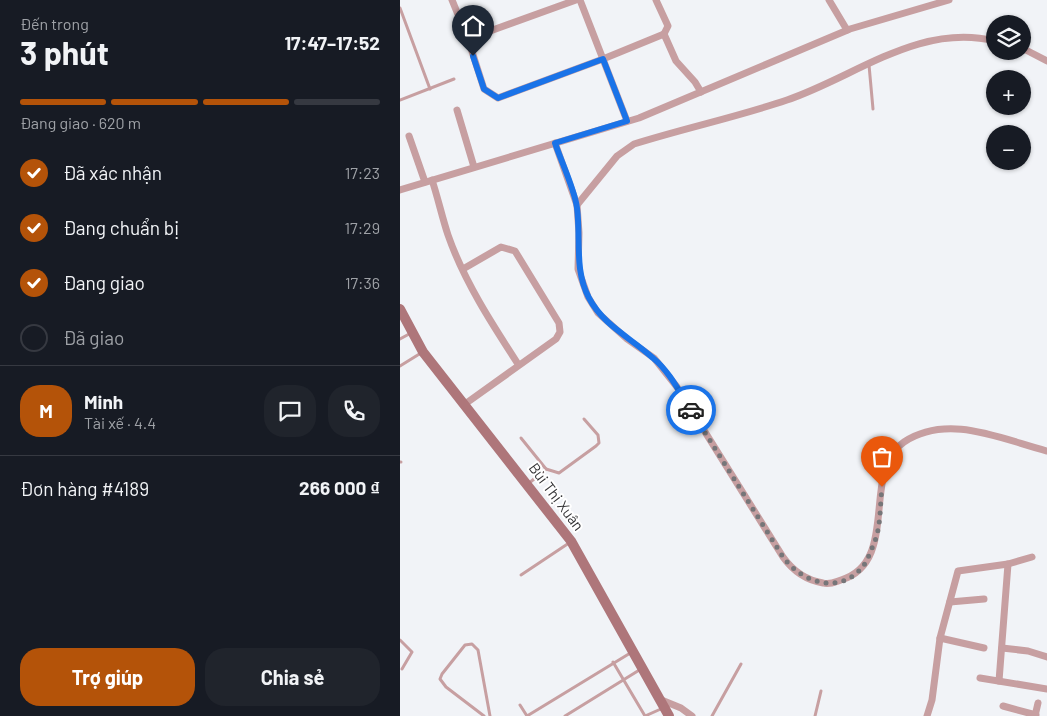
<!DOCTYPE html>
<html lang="vi">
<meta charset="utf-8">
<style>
body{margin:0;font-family:Barlow,sans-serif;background:#20242c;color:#f1f3f6;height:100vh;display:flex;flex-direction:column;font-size:19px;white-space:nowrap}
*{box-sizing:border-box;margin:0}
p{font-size:16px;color:#9ea1a6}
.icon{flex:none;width:28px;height:28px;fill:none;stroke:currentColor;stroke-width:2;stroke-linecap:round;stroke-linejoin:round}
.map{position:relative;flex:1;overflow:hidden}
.details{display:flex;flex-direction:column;background:#171b24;width:400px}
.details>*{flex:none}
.tools{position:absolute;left:586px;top:15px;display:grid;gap:10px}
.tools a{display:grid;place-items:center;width:45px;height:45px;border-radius:50%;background:#171b24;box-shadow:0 1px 4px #0004;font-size:25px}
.pin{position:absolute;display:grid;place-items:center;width:42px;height:42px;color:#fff;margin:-51px -21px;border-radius:50% 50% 50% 0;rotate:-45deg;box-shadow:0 0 5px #0007}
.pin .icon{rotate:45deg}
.courier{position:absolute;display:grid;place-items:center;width:50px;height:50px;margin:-25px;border:4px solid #1a73e8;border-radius:50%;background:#fff;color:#222;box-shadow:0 1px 6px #0007}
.head em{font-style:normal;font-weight:700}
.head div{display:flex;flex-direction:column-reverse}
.head{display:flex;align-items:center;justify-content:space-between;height:85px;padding:0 20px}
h1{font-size:32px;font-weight:700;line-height:38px}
.bar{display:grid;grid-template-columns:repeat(4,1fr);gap:8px 5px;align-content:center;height:60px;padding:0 20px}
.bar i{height:6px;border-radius:4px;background:#363941}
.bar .active{background:#b45309}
.bar p{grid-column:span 4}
.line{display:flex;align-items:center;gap:12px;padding:0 20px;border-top:1px solid #363941}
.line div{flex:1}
.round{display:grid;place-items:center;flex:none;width:52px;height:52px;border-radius:20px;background:#20242c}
ol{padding:0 20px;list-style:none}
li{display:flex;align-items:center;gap:15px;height:55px}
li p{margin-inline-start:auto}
li .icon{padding:5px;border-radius:50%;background:#b45309;color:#fff;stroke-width:4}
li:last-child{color:#9ea1a6}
li i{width:28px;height:28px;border:2px solid #363941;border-radius:50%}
.cta{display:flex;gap:10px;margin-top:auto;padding:10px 20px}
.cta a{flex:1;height:58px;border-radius:20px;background:#b45309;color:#fff;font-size:20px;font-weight:700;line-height:58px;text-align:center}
.cta a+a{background:#20242c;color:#f1f3f6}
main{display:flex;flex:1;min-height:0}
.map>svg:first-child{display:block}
</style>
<main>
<section class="details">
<div class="head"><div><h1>3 phút</h1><p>Đến trong</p></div><em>17:47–17:52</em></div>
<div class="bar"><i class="active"></i><i class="active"></i><i class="active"></i><i></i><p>Đang giao · 620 m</p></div>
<ol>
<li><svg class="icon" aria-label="check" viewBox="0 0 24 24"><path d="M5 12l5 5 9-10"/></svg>Đã xác nhận<p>17:23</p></li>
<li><svg class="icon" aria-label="check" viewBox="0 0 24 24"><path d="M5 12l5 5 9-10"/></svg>Đang chuẩn bị<p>17:29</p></li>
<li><svg class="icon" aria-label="check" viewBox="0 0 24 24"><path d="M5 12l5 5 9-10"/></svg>Đang giao<p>17:36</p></li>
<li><i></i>Đã giao</li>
</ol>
<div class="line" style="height:90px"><b class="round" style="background:#b45309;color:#fff">M</b><div><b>Minh</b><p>Tài xế · 4.4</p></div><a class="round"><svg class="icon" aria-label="chat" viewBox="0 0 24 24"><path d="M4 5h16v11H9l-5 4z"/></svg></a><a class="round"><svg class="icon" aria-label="phone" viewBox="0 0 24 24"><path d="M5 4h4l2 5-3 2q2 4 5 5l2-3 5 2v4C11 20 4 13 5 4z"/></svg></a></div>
<div class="line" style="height:65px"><div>Đơn hàng #4189</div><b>266 000 ₫</b></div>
<div class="cta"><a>Trợ giúp</a><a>Chia sẻ</a></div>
</section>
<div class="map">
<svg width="647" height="716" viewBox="0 0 647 716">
<rect width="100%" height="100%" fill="#f1f3f7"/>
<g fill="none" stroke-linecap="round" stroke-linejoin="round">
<g stroke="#c79fa1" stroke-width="3">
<path d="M0 8 30 89"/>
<path d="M469 65 473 109"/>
<path d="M0 100 54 79"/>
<path d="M0 339 11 333"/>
<path d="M0 366 21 353"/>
<path d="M121 438 146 469"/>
<path d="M0 462H1"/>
<path d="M128 484 146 469 159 473 196 446 199 443 198 435 184 419"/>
<path d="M121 575 169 543"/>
<path d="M0 640 12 652 2 669"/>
<path d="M213 662 245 716"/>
<path d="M120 705 127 716 232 652"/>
<path d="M84 716 46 687 40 679 42 674 65 645 72 644 78 650 90 716"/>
<path d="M165 716 241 669"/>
<path d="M245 716 263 708"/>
<path d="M312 716 341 664"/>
<path d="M415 716 421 691"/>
</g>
<g stroke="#c79fa1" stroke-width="7">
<path d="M52 0 68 39 84 89 98 98 203 59 264 34 268 26 256 0"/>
<path d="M180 0 227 121"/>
<path d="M429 0 447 30"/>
<path d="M264 34 276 61 295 82 301 92"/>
<path d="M68 39 176 0"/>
<path d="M622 48 647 61"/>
<path d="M57 110 74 167"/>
<path d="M9 136 25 182"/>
<path d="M155 143 177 205 179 233 178 269 188 297 198 313 227 339 254 358 277 387 383 557C393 571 405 580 423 583 430 585 435 582 441 580 501 562 460 471 504 442 548 413 601 439 647 451"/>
<path d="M32 180C38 198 42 217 48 235 64 281 92 324 118 364"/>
<path d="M0 190 239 118 450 29 549 0"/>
<path d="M177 205 217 156 234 144C285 128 337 117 387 100 455 77 520 22 595 41"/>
<path d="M63 269 101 247 115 251 159 323 160 332 156 339 65 404"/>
<path d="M550 602 584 599"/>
<path d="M540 638 584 648"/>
<path d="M602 648 628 651 647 657"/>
<path d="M580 678 647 689"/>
<path d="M599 681 608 564"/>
<path d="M259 699 281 708 292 716"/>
<path d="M603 706 636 715"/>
<path d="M527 716 532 700 540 638 558 571 608 564 632 557"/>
<path d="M635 716 638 703"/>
</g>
<path stroke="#ae767a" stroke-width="10" d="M0 309 23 352 171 541 269 716"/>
</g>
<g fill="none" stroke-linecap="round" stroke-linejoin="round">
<path stroke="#767679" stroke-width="5" stroke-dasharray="0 9" d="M291 410 383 557C402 583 441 596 464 565 468 559 472 548 475 541 481 525 480 504 482 487"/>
<path stroke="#1a73e8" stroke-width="6" d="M73 56 84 89 98 98 203 59 227 121 155 143C161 161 175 190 177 208 181 239 174 270 189 298 203 325 231 338 253 358 269 371 280 393 291 410"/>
</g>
<g text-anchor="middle" stroke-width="4" stroke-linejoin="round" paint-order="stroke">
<g font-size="15" fill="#333335" stroke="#fff">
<text transform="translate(156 497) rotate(53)" y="5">Bùi Thị Xuân</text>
</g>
</g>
</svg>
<div class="tools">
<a><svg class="icon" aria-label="layers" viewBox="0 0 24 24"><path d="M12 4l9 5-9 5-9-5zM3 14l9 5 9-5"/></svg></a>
<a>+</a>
<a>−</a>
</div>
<div class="pin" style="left:482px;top:487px;background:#ea580c"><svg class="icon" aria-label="bag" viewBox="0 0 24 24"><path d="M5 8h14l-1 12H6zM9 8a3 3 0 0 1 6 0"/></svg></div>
<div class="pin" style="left:73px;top:56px;background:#1f2937"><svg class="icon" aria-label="home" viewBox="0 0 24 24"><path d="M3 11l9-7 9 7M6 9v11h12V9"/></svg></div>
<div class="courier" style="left:291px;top:410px"><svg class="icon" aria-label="car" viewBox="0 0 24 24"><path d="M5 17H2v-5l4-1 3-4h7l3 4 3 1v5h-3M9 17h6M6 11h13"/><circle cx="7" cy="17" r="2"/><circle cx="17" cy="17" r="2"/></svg></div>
</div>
</main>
